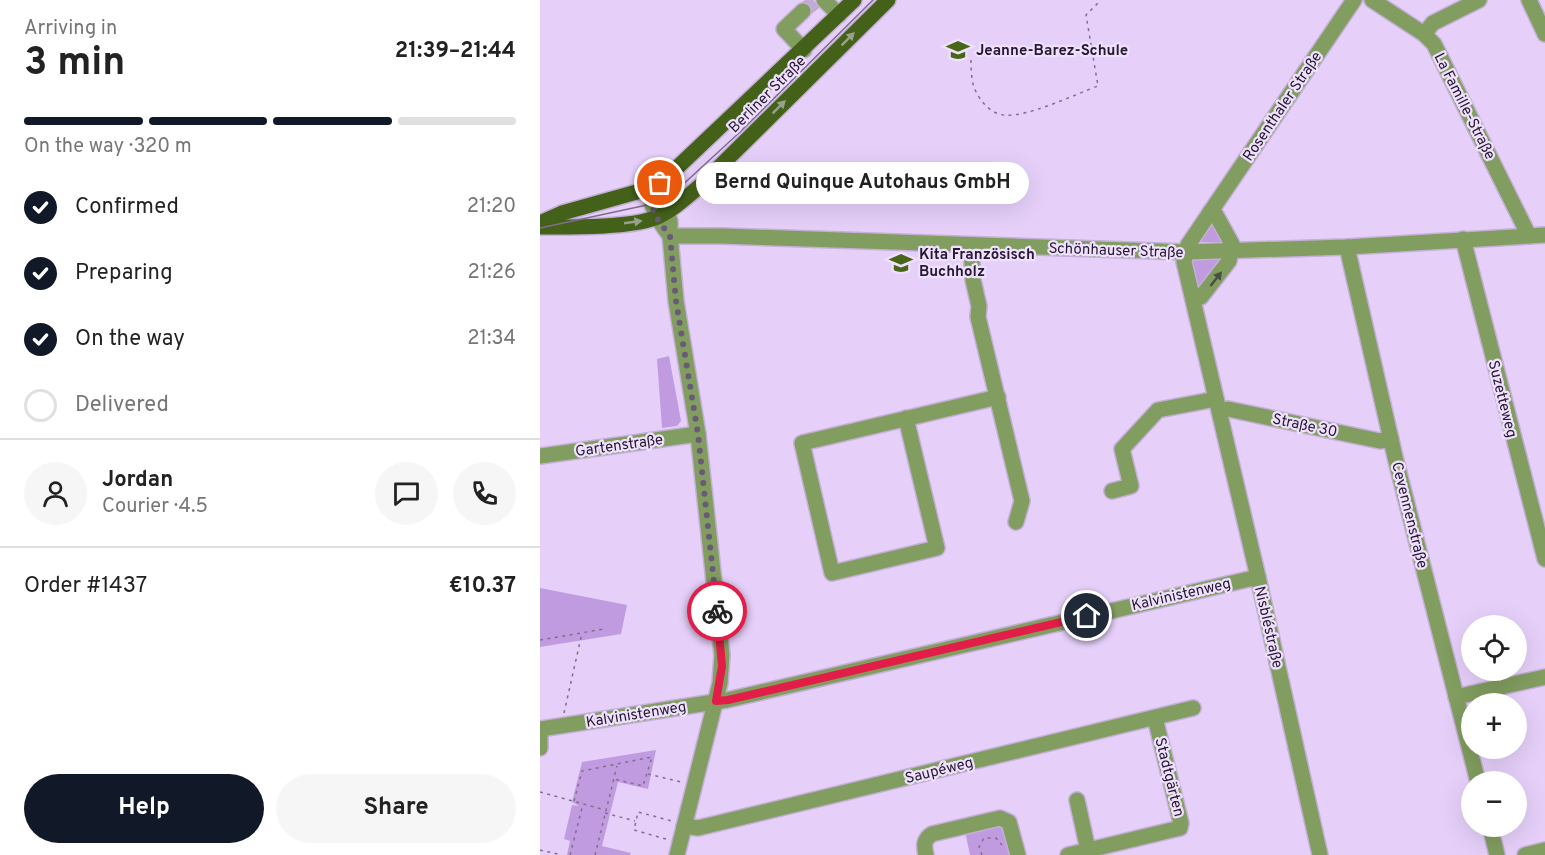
<!DOCTYPE html>
<meta charset="utf-8">
<style>
body{margin:0;font-family:Overpass,sans-serif;background:#f6f6f6;color:#222;height:100vh;display:flex;flex-direction:column;font-size:22px;white-space:nowrap}
*{box-sizing:border-box;margin:0}
p{font-size:20px;color:#767676}
.icon{flex:none;width:33px;height:33px;fill:none;stroke:currentColor;stroke-width:2;stroke-linecap:round;stroke-linejoin:round}
.map{position:relative;flex:1;overflow:hidden}
.drawer{display:flex;flex-direction:column;background:#fff;width:540px}
.drawer>*{flex:none}
.controls{position:absolute;left:921px;top:615px;display:grid;gap:12px}
.controls a{display:grid;place-items:center;width:66px;height:66px;border-radius:50%;background:#fff;box-shadow:0 6px 24px #0002;font-size:30px}
.pin{position:absolute;display:grid;place-items:center;width:51px;height:51px;color:#fff;margin:-26px;border:3px solid #fff;border-radius:50%;box-shadow:0 2px 6px #0007}
.courier{position:absolute;display:grid;place-items:center;width:60px;height:60px;margin:-30px;border:4px solid #e11d48;border-radius:50%;background:#fff;color:#222;box-shadow:0 2px 8px #0007}
.bubble{position:absolute;height:42px;border-radius:21px;background:#fff;box-shadow:0 6px 24px #0002;font-size:20px;font-weight:700;line-height:42px;text-align:center}
.head em{font-style:normal;font-weight:700}
.head div{display:flex;flex-direction:column-reverse}
.head{display:flex;align-items:center;justify-content:space-between;height:102px;padding:0 24px}
h1{font-size:39px;font-weight:700;line-height:45px}
.bar{display:grid;grid-template-columns:repeat(4,1fr);gap:9px 6px;align-content:center;height:72px;padding:0 24px}
.bar i{height:8px;border-radius:4px;background:#e0e0e0}
.bar .current{background:#111827}
.bar p{grid-column:span 4}
.line{display:flex;align-items:center;gap:15px;padding:0 24px;border-top:2px solid #e0e0e0}
.line div{flex:1}
.round{display:grid;place-items:center;flex:none;width:63px;height:63px;border-radius:32px;background:#f6f6f6}
ol{padding:0 24px;list-style:none}
li{display:flex;align-items:center;gap:18px;height:66px}
li p{margin-inline-start:auto}
li .icon{padding:6px;border-radius:50%;background:#111827;color:#fff;stroke-width:4}
li:last-child{color:#767676}
li i{width:33px;height:33px;border:3px solid #e0e0e0;border-radius:50%}
.cta{display:flex;gap:12px;margin-top:auto;padding:12px 24px}
.cta a{flex:1;height:69px;border-radius:36px;background:#111827;color:#fff;font-size:24px;font-weight:700;line-height:69px;text-align:center}
.cta a+a{background:#f6f6f6;color:#222}
main{display:flex;flex:1;min-height:0}
.map>svg:first-child{display:block}
</style>
<main>
<section class="drawer">
<div class="head"><div><h1>3 min</h1><p>Arriving in</p></div><em>21:39–21:44</em></div>
<div class="bar"><i class="current"></i><i class="current"></i><i class="current"></i><i></i><p>On the way · 320 m</p></div>
<ol>
<li><svg class="icon" aria-label="check" viewBox="0 0 24 24"><path d="M5 12l5 5 9-10"/></svg>Confirmed<p>21:20</p></li>
<li><svg class="icon" aria-label="check" viewBox="0 0 24 24"><path d="M5 12l5 5 9-10"/></svg>Preparing<p>21:26</p></li>
<li><svg class="icon" aria-label="check" viewBox="0 0 24 24"><path d="M5 12l5 5 9-10"/></svg>On the way<p>21:34</p></li>
<li><i></i>Delivered</li>
</ol>
<div class="line" style="height:108px"><a class="round"><svg class="icon" aria-label="person" viewBox="0 0 24 24"><circle cx="12" cy="8" r="4"/><path d="M4 21q1-7 8-7t8 7"/></svg></a><div><b>Jordan</b><p>Courier · 4.5</p></div><a class="round"><svg class="icon" aria-label="chat" viewBox="0 0 24 24"><path d="M4 5h16v11H9l-5 4z"/></svg></a><a class="round"><svg class="icon" aria-label="phone" viewBox="0 0 24 24"><path d="M5 4h4l2 5-3 2q2 4 5 5l2-3 5 2v4C11 20 4 13 5 4z"/></svg></a></div>
<div class="line" style="height:78px"><div>Order #1437</div><b>€10.37</b></div>
<div class="cta"><a>Help</a><a>Share</a></div>
</section>
<div class="map">
<svg width="1005" height="855" viewBox="0 0 1005 855">
<rect width="100%" height="100%" fill="#e6d0fa"/>
<g fill="#c09be0">
<path d="M671 221 686 242H656Z"/>
<path d="M682 258 658 289 652 259Z"/>
<path d="M129 356 141 421 137 426 122 428 117 359Z"/>
<path d="M0 588 87 605 81 634 0 647Z"/>
<path d="M116 750 108 789 78 782 62 846 91 853 90 855H27L30 841 24 839 32 805 39 806 32 802 42 762Z"/>
<path d="M463 823 475 855H430L425 831Z"/>
</g>
<g fill="none" stroke-linecap="round" stroke-linejoin="round">
<path stroke="#c0abd2" stroke-width="15" stroke-dasharray="15 8" stroke-linecap="butt" d="M263 11 276 1"/>
<g stroke="#c4afd6" stroke-width="18">
<g id="minor">
<path d="M284 0 299 15"/>
<path d="M832 0 884 34 894 44 989 236"/>
<path d="M989 0 1005 34"/>
<path d="M263 11 244 29 264 50"/>
<path d="M884 34 893 23 939 0"/>
<path d="M130 236H182L646 252 807 247 1005 235"/>
<path d="M130 236C118 220 110 209 111 188L116 189 121 194 130 221V236L136 301 158 434 182 655 180 683 137 855"/>
<path d="M923 239 1005 559"/>
<path d="M431 245 433 280 439 306 438 317 482 501 476 522"/>
<path d="M807 247 855 457 938 782"/>
<path d="M653 299 661 297 689 261 692 244 676 215 670 212"/>
<path d="M680 411 688 409 840 441 851 439"/>
<path d="M366 418 397 548 292 573 262 443 458 397"/>
<path d="M0 456 158 434"/>
<path d="M572 491 591 486 582 449 618 410 676 399"/>
<path d="M916 697 1005 677"/>
<path d="M0 729 187 700 718 577"/>
<path d="M0 731V748"/>
<path d="M537 800 548 850"/>
<path d="M144 826 158 828 653 708"/>
<path d="M950 826 957 855"/>
<path d="M386 855C384 846 383 840 392 834L460 818 469 822 478 855"/>
<path d="M528 855 640 828 641 823 615 718"/>
<path d="M780 855 718 577 644 262 648 245 814 0"/>
<path d="M985 855 1005 850"/>
</g>
</g>
<g stroke="#c4afd6" stroke-width="18">
<g id="major">
<path d="M0 223 22 213 111 188 124 180 314 0"/>
<path d="M0 227C30 227 88 228 115 218 132 211 147 197 161 185L348 0"/>
</g>
</g>
<g stroke="#816f90" stroke-width="1.5" stroke-dasharray="3 4.5" stroke-linecap="butt">
<path d="M431 60C431 66 431 72 432 78 433 93 448 114 464 115 486 118 536 94 558 86L546 15 561 0"/>
<path d="M0 640 64 629"/>
<path d="M24 713 42 633"/>
<path d="M108 774 141 782"/>
<path d="M0 792 65 810"/>
<path d="M34 801 42 771 112 757 103 786 74 779"/>
<path d="M65 813 95 821"/>
<path d="M126 839 94 830 98 812 132 821"/>
<path d="M0 850 22 855"/>
<path d="M30 855 43 804"/>
<path d="M55 855 77 766"/>
<path d="M442 855 439 847 444 838H456L462 845"/>
</g>
<use href="#minor" stroke="#819d5f" stroke-width="15"/>
<use href="#major" stroke="#446119" stroke-width="15"/>
<path stroke="#7f6d8e" stroke-width="1.5" d="M0 228 107 205 138 189 200 132 333 0"/>
</g>
<defs><path id="oneway-solid" d="M-6-.8H1V-3.2L6.5 0L1 3.2V.8H-6Z" transform="scale(1.5)"/></defs>
<g fill="#9aa18b">
<use href="#oneway-solid" transform="translate(308 39) rotate(-45)"/>
<use href="#oneway-solid" transform="translate(239 107) rotate(-45)"/>
<use href="#oneway-solid" transform="translate(93 222) rotate(-8)"/>
</g>
<use fill="#4b4e44" href="#oneway-solid" transform="translate(676 279) rotate(-52)"/>
<g fill="none" stroke-linecap="round" stroke-linejoin="round">
<path stroke="#6a5978" stroke-width="6" stroke-dasharray="0 10.8" d="M120 183 111 188V203L116 217 130 236 136 301 158 434 177 611"/>
<path stroke="#e11d48" stroke-width="8" d="M177 611 182 666 176 701 188 700 547 616"/>
</g>
<defs>
<g id="school-bare" transform="scale(1.8)"><path d="M0-5L7-2L0 1L-7-2ZM-4 1L0 2.5L4 1V4Q0 6-4 4Z" fill="#48661a" stroke="#efe1fd" stroke-width="2.5" paint-order="stroke"/></g>
</defs>
<g fill-rule="evenodd">
<use href="#school-bare" x="418" y="50"/>
<use href="#school-bare" x="361" y="263"/>
</g>
<g text-anchor="middle" stroke-width="4.5" stroke-linejoin="round" paint-order="stroke">
<g font-size="15" font-weight="bold" fill="#271932" stroke="#efe1fd" text-anchor="start">
<text x="436" y="55">Jeanne-Barez-Schule</text>
<text x="379" y="259">Kita Französisch<tspan x="379" dy="17">Buchholz</tspan></text>
</g>
<g font-size="15" fill="#271932" stroke="#efe1fd">
<text transform="translate(227 94) rotate(-45)" y="5">Berliner Straße</text>
<text transform="translate(742 106) rotate(-56)" y="5">Rosenthaler Straße</text>
<text transform="translate(925 106) rotate(63)" y="5">La Famille-Straße</text>
<text transform="translate(576 250) rotate(2)" y="5">Schönhauser Straße</text>
<text transform="translate(963 399) rotate(76)" y="5">Suzetteweg</text>
<text transform="translate(765 425) rotate(12)" y="5">Straße 30</text>
<text transform="translate(79 445) rotate(-8)" y="5">Gartenstraße</text>
<text transform="translate(870 515) rotate(76)" y="5">Cevennenstraße</text>
<text transform="translate(641 594) rotate(-13)" y="5">Kalvinistenweg</text>
<text transform="translate(729 627) rotate(77)" y="5">Nisbléstraße</text>
<text transform="translate(96 714) rotate(-9)" y="5">Kalvinistenweg</text>
<text transform="translate(399 770) rotate(-14)" y="5">Saupéweg</text>
<text transform="translate(630 777) rotate(76)" y="5">Stadtgärten</text>
</g>
</g>
</svg>
<div class="controls">
<a><svg class="icon" aria-label="locate" viewBox="0 0 24 24"><circle cx="12" cy="12" r="6"/><path d="M12 2v4M12 18v4M2 12h4M18 12h4"/></svg></a>
<a>+</a>
<a>−</a>
</div>
<div class="pin" style="left:120px;top:183px;background:#ea580c"><svg class="icon" aria-label="bag" viewBox="0 0 24 24"><path d="M5 8h14l-1 12H6zM9 8a3 3 0 0 1 6 0"/></svg></div>
<div class="pin" style="left:547px;top:616px;background:#1f2937"><svg class="icon" aria-label="home" viewBox="0 0 24 24"><path d="M3 11l9-7 9 7M6 9v11h12V9"/></svg></div>
<div class="courier" style="left:177px;top:611px"><svg class="icon" aria-label="bike" viewBox="0 0 24 24"><circle cx="6" cy="16" r="4"/><circle cx="18" cy="16" r="4"/><path d="M6 16l4-8h5l3 8M10 8l3 8H6M13 5h3"/></svg></div>
<div class="bubble" style="left:156px;top:162px;width:333px">Bernd Quinque Autohaus GmbH</div>
</div>
</main>
